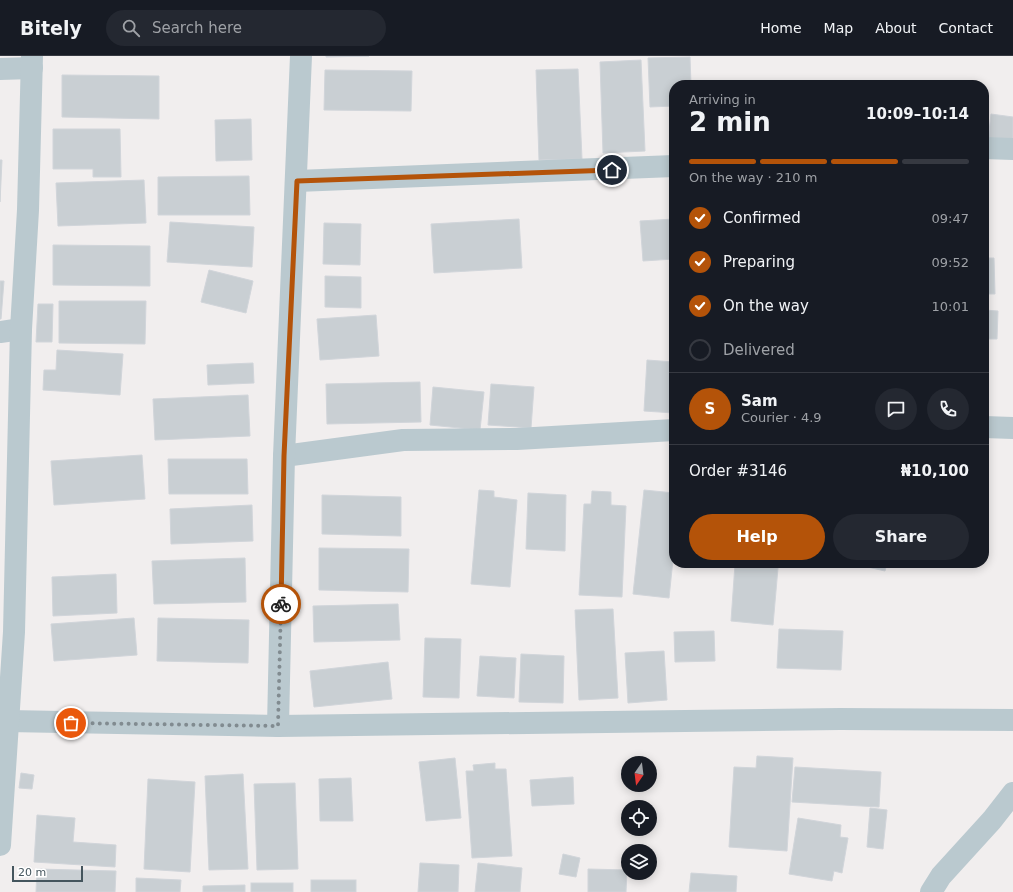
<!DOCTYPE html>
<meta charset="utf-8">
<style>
body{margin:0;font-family:"DejaVu Sans",sans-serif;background:#242831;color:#f1f3f6;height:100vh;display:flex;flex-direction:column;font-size:15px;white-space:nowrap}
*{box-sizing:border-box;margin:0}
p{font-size:13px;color:#9ea1a6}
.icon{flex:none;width:22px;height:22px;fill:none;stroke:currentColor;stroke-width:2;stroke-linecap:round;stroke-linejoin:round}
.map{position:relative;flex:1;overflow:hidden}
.details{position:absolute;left:669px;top:24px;width:320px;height:488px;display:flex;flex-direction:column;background:#171b24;border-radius:16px;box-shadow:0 2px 10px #0003}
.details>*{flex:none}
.needle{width:26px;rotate:194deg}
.tools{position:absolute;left:621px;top:700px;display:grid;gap:8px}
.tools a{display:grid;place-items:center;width:36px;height:36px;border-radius:50%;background:#171b24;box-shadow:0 2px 10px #0003;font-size:20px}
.scale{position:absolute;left:12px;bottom:10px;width:71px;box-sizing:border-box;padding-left:4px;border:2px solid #44555d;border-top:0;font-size:11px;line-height:14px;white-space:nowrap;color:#44555d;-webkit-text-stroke:3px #fff;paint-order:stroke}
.pin{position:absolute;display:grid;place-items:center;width:34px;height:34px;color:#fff;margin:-17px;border:2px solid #fff;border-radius:50%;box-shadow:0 1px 4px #0007}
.courier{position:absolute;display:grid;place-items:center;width:40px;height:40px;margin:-20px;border:3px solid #b45309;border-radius:50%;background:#fff;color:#222;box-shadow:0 1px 5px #0007}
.overview em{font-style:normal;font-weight:600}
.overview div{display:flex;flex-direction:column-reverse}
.overview{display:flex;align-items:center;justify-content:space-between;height:68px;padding:0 20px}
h1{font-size:26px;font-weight:600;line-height:30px}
.bar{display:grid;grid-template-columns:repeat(4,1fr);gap:6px 4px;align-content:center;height:48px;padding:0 20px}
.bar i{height:5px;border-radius:3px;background:#363941}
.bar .active{background:#b45309}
.bar p{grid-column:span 4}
.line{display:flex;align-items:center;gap:10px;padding:0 20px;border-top:1px solid #363941}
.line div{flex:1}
.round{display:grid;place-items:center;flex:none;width:42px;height:42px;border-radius:21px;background:#242831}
ol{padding:0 20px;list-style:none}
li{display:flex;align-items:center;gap:12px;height:44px}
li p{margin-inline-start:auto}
li .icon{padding:4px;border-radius:50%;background:#b45309;color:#fff;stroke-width:4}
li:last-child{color:#9ea1a6}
li i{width:22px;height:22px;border:2px solid #363941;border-radius:50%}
.primary-button{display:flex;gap:8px;margin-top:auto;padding:8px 20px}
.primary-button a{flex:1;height:46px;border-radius:24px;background:#b45309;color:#fff;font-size:16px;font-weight:600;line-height:46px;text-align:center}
.primary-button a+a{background:#242831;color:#f1f3f6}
header{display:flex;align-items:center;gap:24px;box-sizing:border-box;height:56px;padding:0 20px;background:#171b24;border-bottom:1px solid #363941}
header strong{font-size:19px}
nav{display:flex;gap:22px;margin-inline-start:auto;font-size:14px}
.search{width:280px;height:36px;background:#242831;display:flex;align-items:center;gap:10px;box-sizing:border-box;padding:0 14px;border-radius:22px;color:#9ea1a6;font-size:15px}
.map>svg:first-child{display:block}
</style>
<header>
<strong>Bitely</strong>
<div class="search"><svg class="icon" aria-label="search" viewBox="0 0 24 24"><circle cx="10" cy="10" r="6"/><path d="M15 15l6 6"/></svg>Search here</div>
<nav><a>Home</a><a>Map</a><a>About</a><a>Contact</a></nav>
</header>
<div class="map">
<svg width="1013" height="836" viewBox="0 0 1013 836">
<rect width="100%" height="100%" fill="#f1eeee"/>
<g fill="#c9cfd3" stroke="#d1d5da">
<path d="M326 0H369L326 1Z"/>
<path d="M690 1 691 29H674V50L650 51 648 2Z"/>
<path d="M641 4 645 95 603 97 600 6Z"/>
<path d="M578 13 582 103 539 104 536 14Z"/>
<path d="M325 14 412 15 411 55 324 54Z"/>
<path d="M62 19 159 20V63L62 61Z"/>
<path d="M991 58 1013 61V88L988 85Z"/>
<path d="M251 63 252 104 216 105 215 64Z"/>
<path d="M53 73H120L121 121H93V113H53Z"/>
<path d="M0 104H2L0 146Z"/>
<path d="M249 120 250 159H158V121Z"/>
<path d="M144 124 146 167 58 170 56 127Z"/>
<path d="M519 163 522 212 434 217 431 168Z"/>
<path d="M674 163V203L643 205 640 165Z"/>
<path d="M170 166 254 171 252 211 167 206Z"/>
<path d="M324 167 361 168 360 209 323 208Z"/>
<path d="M53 189 150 190V230L53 229Z"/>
<path d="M984 202H994L995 238H984Z"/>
<path d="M209 214 253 225 246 257 201 246Z"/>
<path d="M325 220 361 221V252L325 251Z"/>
<path d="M0 225H4L1 263H0Z"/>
<path d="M59 245H146L145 288 59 287Z"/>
<path d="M38 248H53L52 286H36Z"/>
<path d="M984 254 998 255 997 283H984Z"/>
<path d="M376 259 379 300 320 304 317 263Z"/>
<path d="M57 294 123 298 120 339 43 334 44 314H56Z"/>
<path d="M647 304 674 306V357L644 355Z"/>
<path d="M253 307 254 327 208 329 207 309Z"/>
<path d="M420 326 421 366 327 368 326 328Z"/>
<path d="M491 328 534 331 531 372 488 369Z"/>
<path d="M433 331 484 336 480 374 430 369Z"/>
<path d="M248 339 250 380 155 384 153 343Z"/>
<path d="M142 399 145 443 54 449 51 405Z"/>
<path d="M168 403H247L248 438H169Z"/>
<path d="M479 434 494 435V441L517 444 510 531 471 528Z"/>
<path d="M644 434 674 437V494L669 542 633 538Z"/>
<path d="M592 435 611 436V449L626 450 622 541 579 539 584 448H591Z"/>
<path d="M528 437 566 439 565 495 526 493Z"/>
<path d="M322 439 401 441V480L322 478Z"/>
<path d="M252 449 253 485 171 488 170 453Z"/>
<path d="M319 492 409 493 408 536 319 534Z"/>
<path d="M245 502 246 546 154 548 152 505Z"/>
<path d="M850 507H887L885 515Z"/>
<path d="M735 508 778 512 773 569 731 565Z"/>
<path d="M116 518 117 557 53 560 52 521Z"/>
<path d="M398 548 400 584 314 586 313 550Z"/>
<path d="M613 553 618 642 579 644 575 554Z"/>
<path d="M134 562 137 599 54 605 51 568Z"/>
<path d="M158 562 249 564 248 607 157 605Z"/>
<path d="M779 573 843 575 841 614 777 612Z"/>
<path d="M714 575 715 605 675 606 674 576Z"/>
<path d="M425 582 461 583 459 642 423 641Z"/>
<path d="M664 595 667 644 628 647 625 597Z"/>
<path d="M521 598 564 600 563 647 519 646Z"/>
<path d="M480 600 516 602 514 642 477 640Z"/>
<path d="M388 606 392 643 314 651 310 615Z"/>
<path d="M757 700 793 702 787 795 729 791 734 711 756 712Z"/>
<path d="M455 702 461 762 426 765 419 706Z"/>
<path d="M495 707V713H506L512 800 472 802 466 715H474L473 709Z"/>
<path d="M795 711 881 716 879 751 792 746Z"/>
<path d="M21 717 34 719 32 733 19 732Z"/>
<path d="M243 718 248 813 209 814 205 720Z"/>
<path d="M573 721 574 748 532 750 530 724Z"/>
<path d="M351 722 353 765H320L319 723Z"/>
<path d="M148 723 195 726 190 816 144 813Z"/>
<path d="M295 727 298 813 257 814 254 728Z"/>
<path d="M870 752 887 754 883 793 867 791Z"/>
<path d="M37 759 75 762 73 786 116 789 115 811 34 806Z"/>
<path d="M798 762 841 769 840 781 848 782 842 817 834 815 832 825 789 818Z"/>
<path d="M563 798 580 802 576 821 559 818Z"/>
<path d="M420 807 459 809 458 836H418Z"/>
<path d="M478 807 522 812 520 836H475Z"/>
<path d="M37 813 116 815 115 836H36Z"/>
<path d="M588 813 627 814 626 836H588Z"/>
<path d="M691 817 737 820 736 836H689Z"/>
<path d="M136 822 181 824 180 836H136Z"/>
<rect x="311" y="824" width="45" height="12"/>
<rect x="251" y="827" width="42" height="9"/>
<path d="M245 829V836H203V830Z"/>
</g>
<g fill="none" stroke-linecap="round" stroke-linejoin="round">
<g stroke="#bac9cf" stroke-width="22">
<path d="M0 13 32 12"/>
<path d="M984 92 1013 93"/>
<path d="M297 125 674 110"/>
<path d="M0 276 21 273"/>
<path d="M984 371 1013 372"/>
<path d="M284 400 403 384 517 383 674 374"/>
<path d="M7 665 278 670 840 663 1013 664"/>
<path d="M278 670 284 400 301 0"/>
<path d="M0 789 14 576 21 273 28 154 32 0"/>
<path d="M931 836 941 820 992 764 1013 737"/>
</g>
</g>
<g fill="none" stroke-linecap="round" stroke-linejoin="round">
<path stroke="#818b90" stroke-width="4" stroke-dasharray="0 7.2" d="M71 667 278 670 281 548"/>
<path stroke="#b45309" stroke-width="5" d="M281 548 284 400 297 125 612 114"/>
</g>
</svg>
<div class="tools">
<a><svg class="needle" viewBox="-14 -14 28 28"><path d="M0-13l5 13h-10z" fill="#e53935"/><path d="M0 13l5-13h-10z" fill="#9ea1a6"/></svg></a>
<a><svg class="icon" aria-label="locate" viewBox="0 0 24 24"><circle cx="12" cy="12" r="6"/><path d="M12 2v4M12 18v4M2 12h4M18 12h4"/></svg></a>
<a><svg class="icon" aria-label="layers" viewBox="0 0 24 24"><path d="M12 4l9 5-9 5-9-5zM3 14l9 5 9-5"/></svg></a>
</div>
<div class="scale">20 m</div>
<div class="pin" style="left:71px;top:667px;background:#ea580c"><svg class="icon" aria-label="bag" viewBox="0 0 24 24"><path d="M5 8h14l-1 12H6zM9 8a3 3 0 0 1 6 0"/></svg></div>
<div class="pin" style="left:612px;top:114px;background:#1f2937"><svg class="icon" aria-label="home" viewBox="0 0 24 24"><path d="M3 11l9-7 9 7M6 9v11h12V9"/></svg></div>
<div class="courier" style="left:281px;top:548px"><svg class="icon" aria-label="bike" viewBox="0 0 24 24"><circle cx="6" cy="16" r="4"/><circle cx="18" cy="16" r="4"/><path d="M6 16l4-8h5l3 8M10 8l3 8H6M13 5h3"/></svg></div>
<section class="details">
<div class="overview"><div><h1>2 min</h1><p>Arriving in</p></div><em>10:09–10:14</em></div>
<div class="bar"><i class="active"></i><i class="active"></i><i class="active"></i><i></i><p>On the way · 210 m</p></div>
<ol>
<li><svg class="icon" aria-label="check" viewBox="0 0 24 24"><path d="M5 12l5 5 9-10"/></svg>Confirmed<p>09:47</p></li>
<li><svg class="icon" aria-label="check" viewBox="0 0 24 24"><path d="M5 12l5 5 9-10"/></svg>Preparing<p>09:52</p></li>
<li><svg class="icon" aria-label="check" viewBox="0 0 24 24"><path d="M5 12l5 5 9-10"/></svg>On the way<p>10:01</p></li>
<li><i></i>Delivered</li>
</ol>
<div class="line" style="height:72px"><b class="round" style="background:#b45309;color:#fff">S</b><div><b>Sam</b><p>Courier · 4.9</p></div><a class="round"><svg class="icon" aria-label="chat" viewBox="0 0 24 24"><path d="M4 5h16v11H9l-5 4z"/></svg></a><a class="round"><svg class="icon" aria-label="phone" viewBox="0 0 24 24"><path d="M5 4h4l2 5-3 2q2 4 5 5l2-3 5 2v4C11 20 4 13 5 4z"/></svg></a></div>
<div class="line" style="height:52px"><div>Order #3146</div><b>₦10,100</b></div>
<div class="primary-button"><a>Help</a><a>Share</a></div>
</section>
</div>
